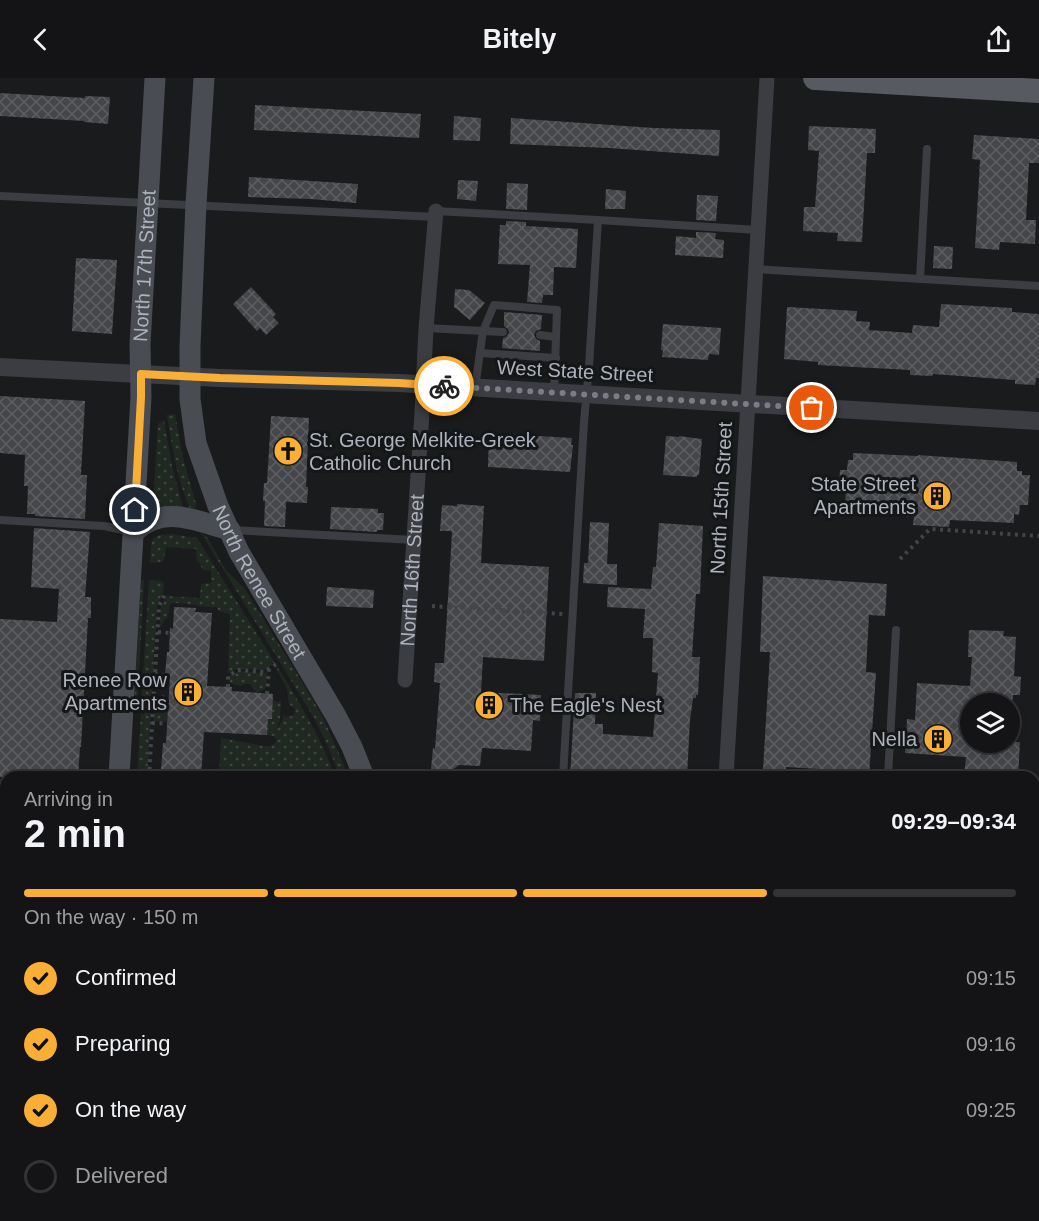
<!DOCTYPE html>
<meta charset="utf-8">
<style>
body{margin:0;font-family:Arial,sans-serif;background:#1d1d1f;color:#f1f3f6;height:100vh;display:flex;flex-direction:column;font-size:22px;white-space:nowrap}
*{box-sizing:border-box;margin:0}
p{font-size:20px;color:#9d9ea1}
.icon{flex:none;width:33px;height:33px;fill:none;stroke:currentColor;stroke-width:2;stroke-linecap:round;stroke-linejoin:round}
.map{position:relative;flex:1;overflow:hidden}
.panel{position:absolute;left:0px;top:693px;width:1040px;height:450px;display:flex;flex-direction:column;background:#141416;border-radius:18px 18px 0 0;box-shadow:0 3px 9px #0003,0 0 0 2px #333335}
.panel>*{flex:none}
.fabs{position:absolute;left:960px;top:615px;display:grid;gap:12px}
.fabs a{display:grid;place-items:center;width:60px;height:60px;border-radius:50%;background:#141416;box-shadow:0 3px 9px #0003,0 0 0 2px #333335;font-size:30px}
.pin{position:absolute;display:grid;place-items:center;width:51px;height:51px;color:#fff;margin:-26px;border:3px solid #fff;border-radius:50%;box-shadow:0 2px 6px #0007}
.courier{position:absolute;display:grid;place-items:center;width:60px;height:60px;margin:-30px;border:4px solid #f9af36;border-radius:50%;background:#fff;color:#222;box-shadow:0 2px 8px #0007}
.overview em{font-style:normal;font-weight:700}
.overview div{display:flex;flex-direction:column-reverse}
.overview{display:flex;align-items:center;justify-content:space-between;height:102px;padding:0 24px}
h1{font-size:39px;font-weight:700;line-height:45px}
.bar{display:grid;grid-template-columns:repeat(4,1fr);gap:9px 6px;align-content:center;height:72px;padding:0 24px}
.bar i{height:8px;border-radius:4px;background:#333335}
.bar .active{background:#f9af36}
.bar p{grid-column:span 4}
ol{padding:0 24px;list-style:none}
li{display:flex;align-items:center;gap:18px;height:66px}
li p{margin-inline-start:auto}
li .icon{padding:6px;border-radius:50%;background:#f9af36;color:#111;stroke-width:4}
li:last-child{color:#9d9ea1}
li i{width:33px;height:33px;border:3px solid #333335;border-radius:50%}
header{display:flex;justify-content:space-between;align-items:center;height:78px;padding:0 24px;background:#141416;font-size:27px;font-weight:700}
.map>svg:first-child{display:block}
</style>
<header><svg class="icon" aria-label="back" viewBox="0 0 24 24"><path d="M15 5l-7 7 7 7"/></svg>Bitely<svg class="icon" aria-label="share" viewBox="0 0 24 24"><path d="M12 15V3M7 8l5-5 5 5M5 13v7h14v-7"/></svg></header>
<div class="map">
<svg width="1039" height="1143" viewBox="0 0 1039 1143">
<defs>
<pattern id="grass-dots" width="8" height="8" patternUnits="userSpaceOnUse" patternTransform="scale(1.5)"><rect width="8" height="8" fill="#202921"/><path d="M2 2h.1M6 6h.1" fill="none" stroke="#3e463f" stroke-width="1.8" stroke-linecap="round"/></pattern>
<pattern id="building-cross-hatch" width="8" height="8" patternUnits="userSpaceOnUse" patternTransform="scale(1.5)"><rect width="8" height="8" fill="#44464a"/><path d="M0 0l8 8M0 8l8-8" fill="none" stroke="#5c5e62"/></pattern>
</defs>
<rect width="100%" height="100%" fill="#1a1b1d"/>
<g fill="#26272a">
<path d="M0 1101H6V1137H70V1143H0Z"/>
<path d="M103 1137H356V1143H102Z"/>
<rect x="391" y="1137" width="296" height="6"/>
</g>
<g fill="url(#grass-dots)">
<path d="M175 336 183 380 196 426V429L193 431H190C177 401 172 369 167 337Z"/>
<path d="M164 342 172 388 183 430 154 432 153 424 158 346Z"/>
<path d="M201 455 208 460 225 491 245 511 313 622 327 648 349 699H340L327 666 314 640Z"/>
<path d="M172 456 197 460 275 585 271 584 272 587 263 592 238 590 229 595 228 594 230 536 219 533 216 529C202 530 187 524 172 525L170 527 168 539 164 543 160 550 161 528 167 518 200 520 201 506 211 505V493L203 492 199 484 197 483 196 471 166 469 164 482 161 484 150 485 151 468 153 460 160 457Z"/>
<path d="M144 502 137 630H134L141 503Z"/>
<path d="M149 502 161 503 164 505 163 515 157 528 151 631H144V629L143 628 142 631H141Z"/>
<path d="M277 588C299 624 321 659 335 699H219L221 660 264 668H271L276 664V661L274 658 267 657 268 641 272 640 273 622 278 624 281 623 280 642 277 650 279 649 283 641V635L285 639 292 638 294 636 295 631 289 626 287 610 276 591Z"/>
<path d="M239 593 264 595 267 594 265 611 257 615 255 613 250 606H245L241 608 230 605V598Z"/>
<path d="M155 621 173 622 171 644 154 643Z"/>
<path d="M141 634H142V637L144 636V634L151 635 147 699H137Z"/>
</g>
<g fill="url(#building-cross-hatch)">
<path d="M0 15 85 20V18L110 19 108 46 84 44V43L0 38Z"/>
<path d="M255 27 421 36 419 60 254 52Z"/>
<path d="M454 38 481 40 480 63 453 62Z"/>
<path d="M511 40 654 50 720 52 719 78 609 70 510 66Z"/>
<path d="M809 48 876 51 875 75H867L862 164 837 163 838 155 803 153 804 129H815L819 73 808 72Z"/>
<path d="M974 57 1039 61V85H1029L1026 142H1036L1035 166 1000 164 999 172 975 170 980 82 972 81Z"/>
<path d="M249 99 358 106 356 125 311 121 248 119Z"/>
<path d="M458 102 478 103 476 123 457 121Z"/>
<path d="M507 105 528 106 527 132 506 131Z"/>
<path d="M606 111 626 113 625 131H605Z"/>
<path d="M697 117 718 118 716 143 696 142Z"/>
<path d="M506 143 526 144V148L578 151 576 190 554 189 553 217H543L542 225 527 224 530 187 498 186 500 147H506Z"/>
<path d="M696 154 716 155 715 161 724 162 723 180 675 177 676 158 696 160Z"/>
<path d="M934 168 953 169 952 191 933 190Z"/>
<path d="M76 180 117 182 112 256 72 253Z"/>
<path d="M251 209 276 236 273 239 279 245 266 257 260 250 257 253 233 226Z"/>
<path d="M455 211 469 212 485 225 470 242 454 229Z"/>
<path d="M941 226 1012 230V234L1039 236V300H1036L1035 307 1015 306V302L933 296 932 298 910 297V292L818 287V284L784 281 787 229 857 233 856 243 870 244 869 252 912 255 913 247 939 249Z"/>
<path d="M504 234 542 237 541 251 536 253 534 257 536 261 540 263V273L502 270 503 260 506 259 509 255 508 251 504 248Z"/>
<path d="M663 246 721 250 719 277 709 276 708 282 662 279 663 272H661Z"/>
<path d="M0 318 85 323 81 397H87L85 441 35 438V436H27L28 408H24L25 377 0 375Z"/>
<path d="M271 338 309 340 306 409H308L307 425 286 424 285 449 264 448 265 423H263L264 405H267Z"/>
<path d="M489 355 572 360 571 367H573L570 394 488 389Z"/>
<path d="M666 358 679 359V358L702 361 699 397H697V399L663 397Z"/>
<path d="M853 375 918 378V377L1017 384V393H1022V397H1030L1028 427H1020L1019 437 1014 436V445L950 442 949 449 913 447 914 439 850 435V427H845L846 409H839L840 392H847L848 382H853Z"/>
<path d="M457 426 484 428 481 485 549 489 544 583 483 579 481 614 541 617 540 643 533 642 531 673 482 670 480 688 459 687 452 692 431 691 433 670 435 671 440 605 434 604 435 585H444L452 455 451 453H440L442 427 457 428Z"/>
<path d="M331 429 378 431V435H384L383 452H377V454L330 451Z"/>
<path d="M590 444 609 445 607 486H617V507L583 505 584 485H588Z"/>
<path d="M659 445 703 448 700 516H696L692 579H700L699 595 698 617H696V620H693L690 642 687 699H570L575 615H596L595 646H603V656L653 659 658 595 652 594 653 560H643L645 531 607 529 608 509 651 511 653 489H656Z"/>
<path d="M34 450 90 454 85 519H91V540H88L81 669H80L78 699H0V541L57 544 59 511 31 509Z"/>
<path d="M763 498 887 506 885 538 869 537 866 594 876 595 869 698H853V693L786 689V693L763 692 770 574H760Z"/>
<path d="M327 509 374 512 373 530 326 528Z"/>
<path d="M174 529 196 530 195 534 212 535 207 608 232 609V613L273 616 272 641H268L267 657 204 654 201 699H165V693L161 692 163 665H166L170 598H165L167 574H169L170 550 173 551Z"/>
<path d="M969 552 1004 553 1003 558 1016 559 1014 598 1021 599 1020 617H1013L1012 626 970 623V664H1020L1018 699H964L966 679 905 675 907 641 915 642 917 605 970 608 972 579H968Z"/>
</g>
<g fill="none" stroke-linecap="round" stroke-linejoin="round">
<g stroke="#414449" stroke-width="4" stroke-dasharray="3 4.5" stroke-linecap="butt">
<path d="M900 481 930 451 1039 458"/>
<path d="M432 528 563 536"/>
<path d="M158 554 170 555"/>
<path d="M155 596 165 597"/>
<path d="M228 609V598L238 592 264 594 278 585"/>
<path d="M267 616 269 591"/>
<path d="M154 619 174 620"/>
<path d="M152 645 173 646"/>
<path d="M149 699 159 528 165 516"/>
<path d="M919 1137V1142L939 1143"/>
</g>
<g stroke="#3b3d42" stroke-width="8">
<path d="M0 118 436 139"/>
<path d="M436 133 598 142"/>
<path d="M755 191 1039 208"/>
<path d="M920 201 927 71"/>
<path d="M426 250 503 254"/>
<path d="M540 257 556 259 554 313"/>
<path d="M480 275 556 280"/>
<path d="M475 310 483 253 494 227 557 232 556 259"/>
<path d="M0 442 104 448 132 454"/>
<path d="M231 452 414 462"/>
<path d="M563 699 584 344 589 289 598 142 758 152"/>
<path d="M888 699 896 552"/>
<path d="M864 1143V1137"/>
</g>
<g stroke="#3b3d42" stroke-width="15">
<path id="s1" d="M405 602 422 334 426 250 436 133"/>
<path d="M726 699 767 0"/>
<path d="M0 792 6 793"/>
<path d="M1034 851H1039"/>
<path d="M1034 1032 1039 932"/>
<path d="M699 1143V1137"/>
<path d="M1027 1143 1028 1137"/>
</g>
<path stroke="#3b3d42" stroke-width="18" d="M0 289 220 300 399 305 1039 343"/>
<g stroke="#494c52" stroke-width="21">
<path id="s2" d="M204 0 196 126 190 268V321L196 365 218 428 239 474 336 638 352 669 364 699"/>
<path d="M134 454C164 426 195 443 230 452"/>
<path id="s3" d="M119 699 141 319 140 266 155 0"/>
<path d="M91 1143 92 1137"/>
<path d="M374 1143 375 1137"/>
</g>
<path stroke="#575a61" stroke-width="24" d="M815 0 1039 13"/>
</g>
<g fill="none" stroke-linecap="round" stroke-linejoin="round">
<path stroke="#7a7d85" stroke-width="6" stroke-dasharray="0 10.8" d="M444 308 812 330"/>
<path stroke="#f9af36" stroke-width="8" d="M135 432 141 319V296L220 300 399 305 444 308"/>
</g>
<defs>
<g id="church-disc" transform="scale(1.5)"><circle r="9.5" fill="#f9af36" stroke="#151618"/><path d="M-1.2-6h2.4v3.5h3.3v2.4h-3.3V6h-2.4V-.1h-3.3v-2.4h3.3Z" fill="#111"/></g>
<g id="building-disc" transform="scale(1.5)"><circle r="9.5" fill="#f9af36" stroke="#151618"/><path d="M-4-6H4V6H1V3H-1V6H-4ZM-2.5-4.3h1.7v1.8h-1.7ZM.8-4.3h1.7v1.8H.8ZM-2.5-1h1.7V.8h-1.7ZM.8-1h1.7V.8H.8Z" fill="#111"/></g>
</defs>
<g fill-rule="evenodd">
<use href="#church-disc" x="288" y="373"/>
<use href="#building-disc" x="937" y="418"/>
<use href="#building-disc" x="188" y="614"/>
<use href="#building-disc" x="489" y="627"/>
<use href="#building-disc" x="938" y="661"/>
</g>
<g text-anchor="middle" stroke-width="6" stroke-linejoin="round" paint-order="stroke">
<g font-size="20" fill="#adb2bd" stroke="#151618">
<text dy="7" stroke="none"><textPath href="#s3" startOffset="512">North 17th Street</textPath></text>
<text transform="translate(575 293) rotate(3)" y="7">West State Street</text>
<text transform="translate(721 420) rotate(-87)" y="7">North 15th Street</text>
<text dy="7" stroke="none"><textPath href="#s1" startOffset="110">North 16th Street</textPath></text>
<text dy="7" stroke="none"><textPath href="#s2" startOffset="519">North Renee Street</textPath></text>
</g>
<g font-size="20" fill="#adb2bd" stroke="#151618" text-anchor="end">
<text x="309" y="369" text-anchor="start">St. George Melkite-Greek<tspan x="309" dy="23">Catholic Church</tspan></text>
<text x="916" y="413">State Street<tspan x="916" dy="23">Apartments</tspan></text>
<text x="167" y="609">Renee Row<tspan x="167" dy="23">Apartments</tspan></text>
<text x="510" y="634" text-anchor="start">The Eagle's Nest</text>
<text x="917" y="668">Nella</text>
</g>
</g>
</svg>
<div class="fabs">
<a><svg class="icon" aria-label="layers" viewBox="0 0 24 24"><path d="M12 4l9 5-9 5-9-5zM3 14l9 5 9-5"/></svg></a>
</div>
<div class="pin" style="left:812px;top:330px;background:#ea580c"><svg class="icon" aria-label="bag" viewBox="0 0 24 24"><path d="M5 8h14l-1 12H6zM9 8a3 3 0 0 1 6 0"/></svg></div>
<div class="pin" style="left:135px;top:432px;background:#1f2937"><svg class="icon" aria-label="home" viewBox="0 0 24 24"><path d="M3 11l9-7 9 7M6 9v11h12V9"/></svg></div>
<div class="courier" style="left:444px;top:308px"><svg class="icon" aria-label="bike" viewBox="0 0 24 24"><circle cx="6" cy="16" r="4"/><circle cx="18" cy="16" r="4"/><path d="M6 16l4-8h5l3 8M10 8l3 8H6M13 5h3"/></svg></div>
<section class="panel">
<div class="overview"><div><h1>2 min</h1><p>Arriving in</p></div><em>09:29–09:34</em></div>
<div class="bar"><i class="active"></i><i class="active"></i><i class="active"></i><i></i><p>On the way · 150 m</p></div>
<ol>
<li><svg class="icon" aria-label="check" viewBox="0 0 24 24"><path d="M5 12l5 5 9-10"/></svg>Confirmed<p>09:15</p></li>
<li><svg class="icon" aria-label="check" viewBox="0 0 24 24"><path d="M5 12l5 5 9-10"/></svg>Preparing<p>09:16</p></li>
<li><svg class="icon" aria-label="check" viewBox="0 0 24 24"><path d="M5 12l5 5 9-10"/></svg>On the way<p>09:25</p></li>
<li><i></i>Delivered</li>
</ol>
</section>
</div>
